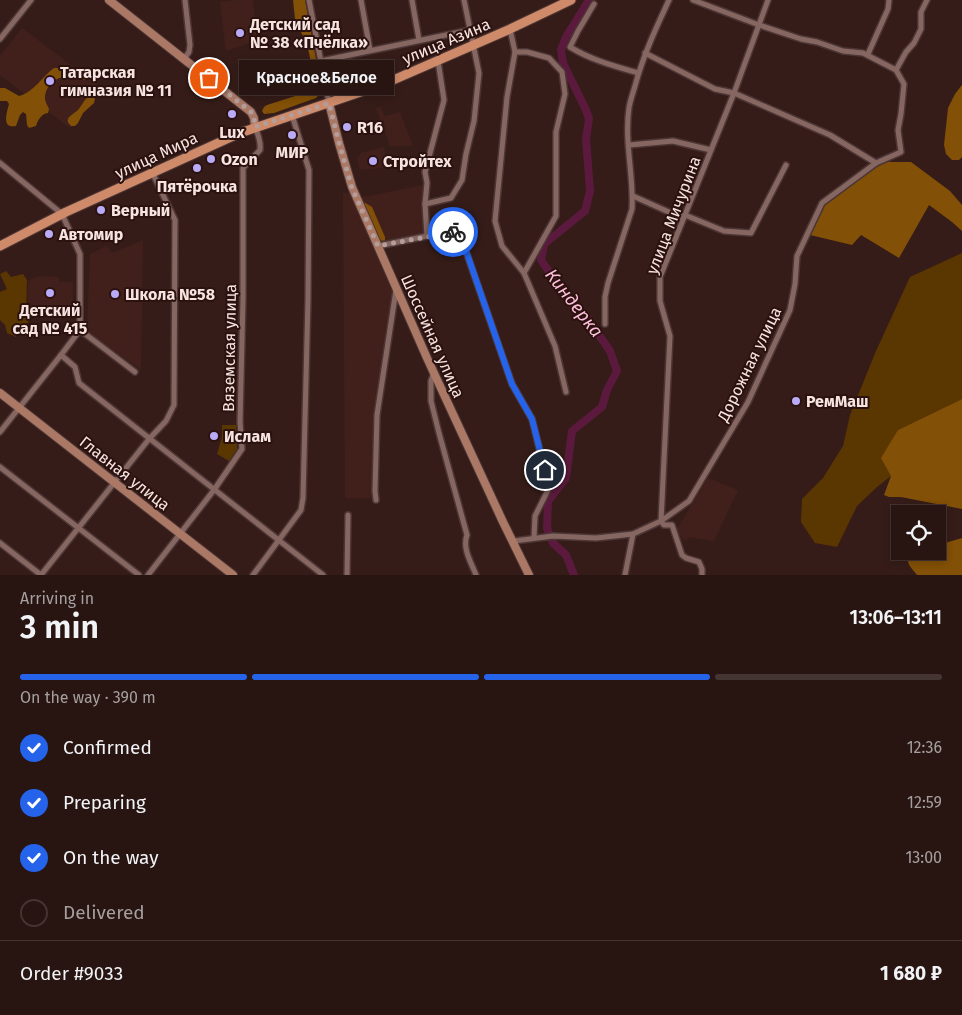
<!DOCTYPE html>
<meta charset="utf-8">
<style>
body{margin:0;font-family:"Fira Sans",sans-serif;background:#342220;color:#f1f3f6;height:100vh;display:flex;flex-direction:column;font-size:19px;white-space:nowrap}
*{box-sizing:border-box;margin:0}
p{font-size:16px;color:#a59f9f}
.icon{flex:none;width:28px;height:28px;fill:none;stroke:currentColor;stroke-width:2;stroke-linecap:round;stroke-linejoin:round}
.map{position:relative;height:575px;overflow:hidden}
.drawer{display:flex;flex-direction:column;background:#281512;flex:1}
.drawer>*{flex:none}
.tools{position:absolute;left:891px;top:505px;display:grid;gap:10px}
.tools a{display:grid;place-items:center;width:55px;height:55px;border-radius:0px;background:#281512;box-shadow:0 2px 8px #0003,0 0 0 1px #443432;font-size:25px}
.pin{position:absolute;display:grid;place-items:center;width:42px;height:42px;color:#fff;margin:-21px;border:2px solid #fff;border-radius:50%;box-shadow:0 1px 5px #0007}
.courier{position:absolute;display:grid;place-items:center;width:50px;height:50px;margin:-25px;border:4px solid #2563eb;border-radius:50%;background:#fff;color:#222;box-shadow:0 1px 6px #0007}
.bubble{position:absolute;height:35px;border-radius:0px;background:#281512;box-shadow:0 2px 8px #0003,0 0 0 1px #443432;font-size:16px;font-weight:600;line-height:35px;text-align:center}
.headline em{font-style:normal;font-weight:600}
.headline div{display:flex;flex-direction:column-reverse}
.headline{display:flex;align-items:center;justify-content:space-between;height:85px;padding:0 20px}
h1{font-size:32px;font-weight:600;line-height:38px}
.bar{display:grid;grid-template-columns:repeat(4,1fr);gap:8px 5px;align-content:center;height:60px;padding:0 20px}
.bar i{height:6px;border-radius:4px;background:#443432}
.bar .current{background:#2563eb}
.bar p{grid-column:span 4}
.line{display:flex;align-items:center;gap:12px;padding:0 20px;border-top:1px solid #443432}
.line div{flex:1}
ol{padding:0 20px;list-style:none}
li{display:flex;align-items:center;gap:15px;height:55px}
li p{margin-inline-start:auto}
li .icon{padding:5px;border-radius:50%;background:#2563eb;color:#fff;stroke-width:4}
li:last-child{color:#a59f9f}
li i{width:28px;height:28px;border:2px solid #443432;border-radius:50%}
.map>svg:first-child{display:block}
</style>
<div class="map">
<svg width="962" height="575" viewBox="0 0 962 575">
<rect width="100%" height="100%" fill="#351c18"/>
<g fill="#41201b">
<path d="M236 0H253L257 41 226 51 220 2Z"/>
<path d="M22 28 101 88 70 128 0 75V56Z"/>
<path d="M380 107 385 116 400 112 413 146H390L376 108Z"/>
<path d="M384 147 387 167 360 170 357 158 361 153Z"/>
<path d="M428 184 423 235 379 244 359 198Z"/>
<path d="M343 193H352L393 292 374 418 372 498H345Z"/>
<path d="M143 240 141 370 87 331 90 254 107 246 112 253Z"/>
<path d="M40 276 59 277V282H73L72 317 29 315 27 311 28 282 31 279Z"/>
<path d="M708 478 738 490 714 541 689 537 685 541 676 531Z"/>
</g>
<g fill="#5a3601">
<path d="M962 253V399L898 430 891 476 877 487 857 506 837 547 815 543 801 522 802 499 823 478 843 446 850 415 876 351 910 277Z"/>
<path d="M6 271 11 277 23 274 27 280 26 312 29 316 32 317 16 337 7 333 5 325 0 320V292L7 289 0 274Z"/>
<path d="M222 425H236L237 449 229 461 217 454 222 437Z"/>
</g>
<g fill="#825006">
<path d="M293 0H305L320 81 321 92 316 98 274 113 264 114 262 111 264 107 267 105 311 91 313 89 314 78 307 43 298 27 295 19Z"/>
<path d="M54 68H73L86 77 85 80C79 78 72 76 65 77 55 77 45 87 45 98 45 102 48 106 49 109L48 113C41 114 38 120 36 126L29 128 27 125 26 114 23 112 20 115 16 126C1 129 7 112 9 104L7 101H0V88H5L19 96C34 92 42 77 54 68Z"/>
<path d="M962 85V157L959 160H952L946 154 944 145 948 108 955 94Z"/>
<path d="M89 96H93L95 99 94 103 83 113 78 123 75 126H71C69 123 67 123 68 119 70 115 75 113 78 110 82 105 84 100 89 96Z"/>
<path d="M881 162H911L950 191 962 205V231L952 222 929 205 899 258 861 235 852 245 810 235 824 205 878 163Z"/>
<path d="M360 200 367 204 372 207 385 237V241L376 240 370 224 372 222Z"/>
<path d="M962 399V509L901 497H889L884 495 891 476 881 458 898 430Z"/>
<path d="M962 538V575H917C911 567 903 561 911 551H938V545Z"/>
</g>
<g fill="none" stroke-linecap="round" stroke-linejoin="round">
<path stroke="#5b1a3d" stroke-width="8" d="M574 575 566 555 553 543 547 528 548 501 566 478 572 431 602 407 607 390 617 371 610 351 586 316 572 305 541 260 544 244 585 211 590 191 586 139 589 119 586 110 563 63 561 50 566 37 589 0"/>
<g stroke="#4c3635" stroke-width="8">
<g id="street">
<path d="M309 0 329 103"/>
<path d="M361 0 370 50"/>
<path d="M412 0 419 40"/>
<path d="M693 0 759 25 801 39 817 42 843 51 863 53 896 70"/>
<path d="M594 4 578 31 570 47C591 60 614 66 638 73"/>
<path d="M510 29 515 52 507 97 495 221 502 246 524 273 555 346 566 392"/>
<path d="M0 39 31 0"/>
<path d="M515 52H527L549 58 562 72 565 94 556 132V216L524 273"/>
<path d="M645 53 715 89 734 93 830 135 876 163"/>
<path d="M868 54 888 9 889 0"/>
<path d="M184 59 189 52 190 45 185 0"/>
<path d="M321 61 470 30"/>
<path d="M629 145 673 141 711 150"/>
<path d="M0 163 62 214 80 254V330L61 355 0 432"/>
<path d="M633 196 680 217 685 215 724 231 751 233 786 165"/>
<path d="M425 204 451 198 462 180 466 154 474 121 479 73 464 0"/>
<path d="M427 236 425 204 427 183 425 172 444 100 438 61"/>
<path d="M378 246 427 236 456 231 460 234 512 384 532 419 549 488 535 516 534 538"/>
<path d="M605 324V297L608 283 632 209C634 176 624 142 629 108 630 101 633 93 635 86 643 56 656 28 669 0"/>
<path d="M80 330 135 372"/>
<path d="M61 355 75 367 79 383 323 575"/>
<path d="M434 373 431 381V401L439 433 467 535C462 548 471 562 476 575"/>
<path d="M0 467 139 575"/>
<path d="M376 500 375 491 377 415 396 290"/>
<path d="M514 541 553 536 596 538 633 534 661 521 689 501 748 402 790 310 795 284 797 256 822 203 876 163 901 152 898 130 901 114 904 84 896 70 906 52 914 43 921 29V12L927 0"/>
<path d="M0 543 41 575"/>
<path d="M41 575 149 439 166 421 174 405 175 220 152 172"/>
<path d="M148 575 214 490 242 449 240 422 243 299V168L260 150C261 143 258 134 255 127"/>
<path d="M253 575 301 510 303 498 308 299 309 170 292 115"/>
<path d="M347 575 348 515"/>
<path d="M625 575 633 534"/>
<path d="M702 575V569L699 562 686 558 682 555 672 525H664L661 521 670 336 660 301V277L734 93 768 0"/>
</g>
</g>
<g stroke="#4c3635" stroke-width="10">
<g id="secondary">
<path d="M109 0 251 112 254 118 255 127"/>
<path d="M329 103 339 143 352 187 427 358 503 522 529 575"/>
<path d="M0 393 233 575"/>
</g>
</g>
<g stroke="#4c3635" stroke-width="11">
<path id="primary" d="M0 246 66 212 240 133 384 84 510 29 571 0"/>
</g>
<use href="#street" stroke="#866661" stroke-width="5"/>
<use href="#secondary" stroke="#aa7865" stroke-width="8"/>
<use href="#primary" stroke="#ce8a69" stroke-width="9"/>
</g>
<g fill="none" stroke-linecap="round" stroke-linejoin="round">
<path stroke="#b39e9b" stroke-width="5" stroke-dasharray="0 9" d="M209 78 251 112 254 118 255 127 329 103 339 143 352 188 378 246 453 232"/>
<path stroke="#2563eb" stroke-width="6" d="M453 232 456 231 460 234 463 242 512 384 532 419 545 470"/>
</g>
<g fill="#b9abf7" stroke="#2b120f" stroke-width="2">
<circle cx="240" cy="33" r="5"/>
<circle cx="50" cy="81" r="5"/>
<circle cx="232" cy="114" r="5"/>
<circle cx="347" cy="127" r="5"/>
<circle cx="292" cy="135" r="5"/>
<circle cx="211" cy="159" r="5"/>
<circle cx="373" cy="161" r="5"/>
<circle cx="197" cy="168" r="5"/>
<circle cx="101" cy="210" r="5"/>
<circle cx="49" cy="234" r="5"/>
<circle cx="50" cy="293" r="5"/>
<circle cx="115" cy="294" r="5"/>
<circle cx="796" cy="401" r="5"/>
<circle cx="214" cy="436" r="5"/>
</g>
<g text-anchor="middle" stroke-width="4" stroke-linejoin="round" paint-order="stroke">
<g font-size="16" font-weight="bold" fill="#f7e4e1" stroke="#2b120f" text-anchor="start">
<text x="250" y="30">Детский сад<tspan x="250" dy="18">№ 38 «Пчёлка»</tspan></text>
<text x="60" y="78">Татарская<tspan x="60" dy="18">гимназия № 11</tspan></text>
<text x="357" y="133">R16</text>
<text x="232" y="138" text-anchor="middle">Lux</text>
<text x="292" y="158" text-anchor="middle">МИР</text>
<text x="221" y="165">Ozon</text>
<text x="383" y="167">Стройтех</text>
<text x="197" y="192" text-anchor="middle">Пятёрочка</text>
<text x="111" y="216">Верный</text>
<text x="59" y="240">Автомир</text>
<text x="125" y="300">Школа №58</text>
<text x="50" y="316" text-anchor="middle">Детский<tspan x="50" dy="18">сад № 415</tspan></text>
<text x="806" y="407">РемМаш</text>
<text x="224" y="442">Ислам</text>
</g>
<g font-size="16" fill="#f7e4e1" stroke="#2b120f">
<text transform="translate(446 41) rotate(-23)" y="6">улица Азина</text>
<text transform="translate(156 155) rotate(-25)" y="6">улица Мира</text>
<text transform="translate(673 215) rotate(-69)" y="6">улица Мичурина</text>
<text transform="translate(433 336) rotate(66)" y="6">Шоссейная улица</text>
<text transform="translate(229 348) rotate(-89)" y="6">Вяземская улица</text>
<text transform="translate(749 364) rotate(-64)" y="6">Дорожная улица</text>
<text transform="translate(125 473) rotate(38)" y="6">Главная улица</text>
</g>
<g font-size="18" font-style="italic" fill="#fdbfda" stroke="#2b120f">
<text transform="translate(574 303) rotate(52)" y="6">Киндерка</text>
</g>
</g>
</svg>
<div class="tools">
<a><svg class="icon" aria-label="locate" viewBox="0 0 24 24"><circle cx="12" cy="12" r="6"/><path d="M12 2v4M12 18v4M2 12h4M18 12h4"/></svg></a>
</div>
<div class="pin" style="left:209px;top:78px;background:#ea580c"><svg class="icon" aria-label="bag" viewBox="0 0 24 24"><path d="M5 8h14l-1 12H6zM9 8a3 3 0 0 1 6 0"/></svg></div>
<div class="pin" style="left:545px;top:470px;background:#1f2937"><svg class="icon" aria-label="home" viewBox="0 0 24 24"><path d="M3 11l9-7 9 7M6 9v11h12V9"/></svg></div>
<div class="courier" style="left:453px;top:232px"><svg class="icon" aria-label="bike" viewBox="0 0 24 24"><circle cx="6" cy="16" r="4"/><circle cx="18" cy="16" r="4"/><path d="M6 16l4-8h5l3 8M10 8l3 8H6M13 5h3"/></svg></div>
<div class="bubble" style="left:239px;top:60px;width:155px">Красное&amp;Белое</div>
</div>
<section class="drawer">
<div class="headline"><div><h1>3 min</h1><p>Arriving in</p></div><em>13:06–13:11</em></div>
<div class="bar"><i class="current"></i><i class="current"></i><i class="current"></i><i></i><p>On the way · 390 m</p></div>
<ol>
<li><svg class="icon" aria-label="check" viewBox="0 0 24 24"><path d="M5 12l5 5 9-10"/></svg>Confirmed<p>12:36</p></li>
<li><svg class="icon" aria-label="check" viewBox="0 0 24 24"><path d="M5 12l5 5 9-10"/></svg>Preparing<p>12:59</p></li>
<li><svg class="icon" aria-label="check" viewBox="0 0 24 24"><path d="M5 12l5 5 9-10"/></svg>On the way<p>13:00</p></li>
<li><i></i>Delivered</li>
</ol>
<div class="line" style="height:65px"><div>Order #9033</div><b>1 680 ₽</b></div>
</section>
